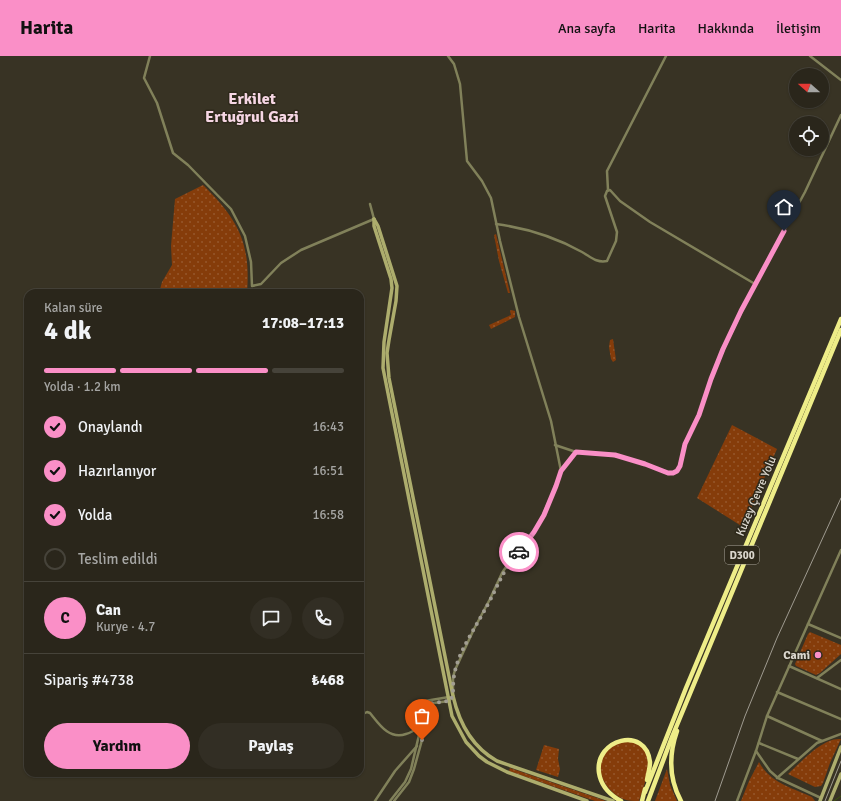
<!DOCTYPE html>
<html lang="tr">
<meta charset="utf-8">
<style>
body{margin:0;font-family:Signika,sans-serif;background:#322e24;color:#f1f3f6;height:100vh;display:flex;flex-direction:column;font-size:15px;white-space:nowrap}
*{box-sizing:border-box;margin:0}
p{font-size:13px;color:#a5a5a3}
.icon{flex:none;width:22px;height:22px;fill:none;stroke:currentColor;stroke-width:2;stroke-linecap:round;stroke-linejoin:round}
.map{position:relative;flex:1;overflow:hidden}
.drawer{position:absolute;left:24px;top:233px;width:340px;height:488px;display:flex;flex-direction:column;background:#2a261b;border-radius:12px;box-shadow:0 1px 3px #0004,0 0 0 1px #46433a}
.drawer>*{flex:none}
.needle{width:26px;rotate:291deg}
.controls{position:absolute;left:789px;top:12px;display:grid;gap:8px}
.controls a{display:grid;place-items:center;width:40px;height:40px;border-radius:50%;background:#2a261b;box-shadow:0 1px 3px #0004,0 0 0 1px #46433a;font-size:20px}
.pin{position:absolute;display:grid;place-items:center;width:34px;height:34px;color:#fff;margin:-41px -17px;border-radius:50% 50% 50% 0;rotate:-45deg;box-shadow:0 0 4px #0007}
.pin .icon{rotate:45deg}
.courier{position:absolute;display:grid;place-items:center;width:40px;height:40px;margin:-20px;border:3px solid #fa8fc7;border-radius:50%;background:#fff;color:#222;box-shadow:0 1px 5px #0007}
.overview em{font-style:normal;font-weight:700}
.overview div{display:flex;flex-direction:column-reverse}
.overview{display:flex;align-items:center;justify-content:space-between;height:68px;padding:0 20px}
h1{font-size:26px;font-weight:700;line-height:30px}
.bar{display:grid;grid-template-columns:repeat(4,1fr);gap:6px 4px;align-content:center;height:48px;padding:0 20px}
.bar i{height:5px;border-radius:3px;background:#46433a}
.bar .current{background:#fa8fc7}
.bar p{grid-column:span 4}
.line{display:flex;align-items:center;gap:10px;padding:0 20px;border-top:1px solid #46433a}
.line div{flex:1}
.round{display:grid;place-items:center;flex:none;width:42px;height:42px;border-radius:21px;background:#322e24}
ol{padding:0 20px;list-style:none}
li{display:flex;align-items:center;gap:12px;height:44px}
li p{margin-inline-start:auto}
li .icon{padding:4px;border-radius:50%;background:#fa8fc7;color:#111;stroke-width:4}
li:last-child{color:#a5a5a3}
li i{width:22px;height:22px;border:2px solid #46433a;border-radius:50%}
.primary-button{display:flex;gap:8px;margin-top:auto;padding:8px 20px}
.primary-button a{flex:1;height:46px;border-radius:24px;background:#fa8fc7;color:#111;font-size:16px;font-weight:700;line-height:46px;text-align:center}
.primary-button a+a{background:#322e24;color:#f1f3f6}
header{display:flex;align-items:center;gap:24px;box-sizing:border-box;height:56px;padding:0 20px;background:#fa8fc7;color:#111}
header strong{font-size:19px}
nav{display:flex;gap:22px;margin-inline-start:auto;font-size:14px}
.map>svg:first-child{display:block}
</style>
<header>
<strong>Harita</strong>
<nav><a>Ana sayfa</a><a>Harita</a><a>Hakkında</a><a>İletişim</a></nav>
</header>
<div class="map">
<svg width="841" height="745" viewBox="0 0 841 745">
<defs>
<pattern id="grass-dots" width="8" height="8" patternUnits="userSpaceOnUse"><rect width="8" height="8" fill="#853c0a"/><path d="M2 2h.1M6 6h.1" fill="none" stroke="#96572c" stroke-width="1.8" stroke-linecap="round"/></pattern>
</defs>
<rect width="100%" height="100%" fill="#383324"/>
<g fill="url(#grass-dots)">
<path d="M203 129C238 163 251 187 247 237H159L162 226 172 209 171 190 175 143Z"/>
<path d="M496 178 510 237H508L499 205 494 179Z"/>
<path d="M511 254 515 255V261L491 273 489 269 511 259 510 255Z"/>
<path d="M613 283 616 304 613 306 611 303 609 291 610 284Z"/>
<path d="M732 369 777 393 743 471 697 442Z"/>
<path d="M810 576 841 589V598L820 617 816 619 796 610 795 608 808 578Z"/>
<path d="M841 683 830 707 823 727 821 730 815 731 788 718C801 706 823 681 841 683Z"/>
<path d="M624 685C628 685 633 686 636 687 658 696 644 730 639 745 634 745 628 745 623 743 602 733 590 706 612 690 615 687 620 686 624 685Z"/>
<path d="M544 689 559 693 558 703 560 713 558 721 536 714Z"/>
<path d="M759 706C770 727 793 732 812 741L815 745H741L749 725Z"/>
<path d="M510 712 606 745H595L509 715Z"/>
<path d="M667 713 670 729 677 745H655Z"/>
</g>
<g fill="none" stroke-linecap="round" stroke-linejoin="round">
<path stroke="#3d5610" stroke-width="1" d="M834 745 841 740"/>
<g stroke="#81815a" stroke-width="2.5">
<path d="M150 0 144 22 157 47 173 97 188 109 231 153 245 180 251 206 252 230 261 228 281 207 301 194 374 163"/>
<path d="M810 0 841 24"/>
<path d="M608 134 607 115 666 0"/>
<path d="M370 148 374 163"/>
<path d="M496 168C526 172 555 181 582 196 591 201 596 207 607 205L616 185 617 176 605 140 607 135 610 134 620 145 650 166 755 228"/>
<path d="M555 389 576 396 601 398 621 401 645 408 669 418 674 417 678 414 685 388 699 359 711 323 727 286 755 228 805 136 841 59"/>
<path d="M561 415 576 396"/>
<path d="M808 568 841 582"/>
<path d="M789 610 841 633"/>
<path d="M817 622 841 604"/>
<path d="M777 636 841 663"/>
<path d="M767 660 822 685"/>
<path d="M360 666 363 658 367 656 370 657C379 668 389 684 406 678 411 677 415 673 420 672"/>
<path d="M759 687 798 703"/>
<path d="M756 695 770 715 778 722 821 742"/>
<path d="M777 722 817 687 841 678"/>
<path d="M375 745 395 715 417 690"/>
<path d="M390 745 405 726 411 713 419 679 421 648 425 645 449 641"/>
<path d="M394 745 409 726 414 713 422 684 424 649 426 648 449 645 453 640V621L455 614 474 573 490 543 502 517 510 505 527 486 539 467 556 430 561 415 551 365 519 261 500 185 491 142 482 125 467 105 460 28 454 8 448 0"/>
<path d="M737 745 756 695 767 660 841 494"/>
</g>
<g stroke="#adad6d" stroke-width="3.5">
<path d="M374 163 378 170 397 230 396 245 389 284 387 297 389 322 453 640C459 666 472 691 497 705L613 745"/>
<path d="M374 163V170L391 223 392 232 384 286 383 312 452 660 466 686 479 700 487 706 507 716 587 745"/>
<path d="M820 745 841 691"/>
<path d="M830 745 841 718"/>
</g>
<g stroke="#eeed88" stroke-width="4.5">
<path d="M677 675C669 698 669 723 681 745"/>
<path d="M645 736 686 632 841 263"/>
<path d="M621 745C610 739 601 730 599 717 594 683 646 669 650 706 650 712 648 718 647 724"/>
<path d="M642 745 645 733"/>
<path d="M648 745 672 681 841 274"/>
</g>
<path stroke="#9f9b90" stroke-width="1" d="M825 745 841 705"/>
<path stroke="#9f9b90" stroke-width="1" d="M715 745 745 660 777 582 841 442"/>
</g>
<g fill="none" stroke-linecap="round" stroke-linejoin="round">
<path stroke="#a29e92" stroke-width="4" stroke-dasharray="0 7.2" d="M422 684 424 649 426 648 449 645 453 640C453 631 453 623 455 615 460 593 477 569 488 548 499 528 503 513 519 496"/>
<path stroke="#fa8fc7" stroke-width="5" d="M519 496 534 476 544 459 556 430 561 415 576 396 615 399 645 408 668 417H673L677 415 680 410 685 388 699 359 711 323 723 293 741 255 784 175"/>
</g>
<circle fill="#fa8fc7" stroke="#2e291b" stroke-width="1.5" cx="818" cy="599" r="4"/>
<g text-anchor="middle" stroke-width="3" stroke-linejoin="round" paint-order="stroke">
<rect fill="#2e291b" stroke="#a7a398" stroke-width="1" x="725" y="490" width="34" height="18" rx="3"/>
<g font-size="11" font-weight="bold" fill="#dbd7ce">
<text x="742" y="503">D300</text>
</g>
<g font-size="12" fill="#dbd7ce" stroke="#2e291b">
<text transform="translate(756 440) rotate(-67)" y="4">Kuzey Çevre Yolu</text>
</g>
<g font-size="12" font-weight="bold" fill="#dbd7ce" stroke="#2e291b" text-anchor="end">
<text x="810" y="603">Cami</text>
</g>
<g font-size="16" font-weight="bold" fill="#f6d6e4" stroke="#2e291b">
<text x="252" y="48">Erkilet<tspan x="252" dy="18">Ertuğrul Gazi</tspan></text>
</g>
</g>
</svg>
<div class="controls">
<a><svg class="needle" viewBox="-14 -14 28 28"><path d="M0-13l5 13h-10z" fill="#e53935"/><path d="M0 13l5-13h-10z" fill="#a5a5a3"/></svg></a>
<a><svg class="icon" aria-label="locate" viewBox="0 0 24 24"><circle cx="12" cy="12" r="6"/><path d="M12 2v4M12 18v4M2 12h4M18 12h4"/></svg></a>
</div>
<div class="pin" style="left:422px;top:684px;background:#ea580c"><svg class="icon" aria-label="bag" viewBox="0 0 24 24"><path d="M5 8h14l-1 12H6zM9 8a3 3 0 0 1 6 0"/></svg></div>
<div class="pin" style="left:784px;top:175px;background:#1f2937"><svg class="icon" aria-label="home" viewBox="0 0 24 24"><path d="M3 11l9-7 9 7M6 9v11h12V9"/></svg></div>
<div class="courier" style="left:519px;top:496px"><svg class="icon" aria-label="car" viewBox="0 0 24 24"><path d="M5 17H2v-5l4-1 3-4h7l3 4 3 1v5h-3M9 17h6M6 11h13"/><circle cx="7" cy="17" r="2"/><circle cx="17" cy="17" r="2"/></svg></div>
<section class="drawer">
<div class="overview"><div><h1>4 dk</h1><p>Kalan süre</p></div><em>17:08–17:13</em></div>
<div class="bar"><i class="current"></i><i class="current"></i><i class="current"></i><i></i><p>Yolda · 1.2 km</p></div>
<ol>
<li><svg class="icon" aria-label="check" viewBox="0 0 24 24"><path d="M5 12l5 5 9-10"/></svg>Onaylandı<p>16:43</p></li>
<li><svg class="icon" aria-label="check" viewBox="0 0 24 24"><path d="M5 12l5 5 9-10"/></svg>Hazırlanıyor<p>16:51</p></li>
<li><svg class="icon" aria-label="check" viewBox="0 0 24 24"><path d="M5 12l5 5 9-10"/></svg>Yolda<p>16:58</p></li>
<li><i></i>Teslim edildi</li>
</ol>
<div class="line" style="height:72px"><b class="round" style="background:#fa8fc7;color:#111">C</b><div><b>Can</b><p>Kurye · 4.7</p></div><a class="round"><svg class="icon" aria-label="chat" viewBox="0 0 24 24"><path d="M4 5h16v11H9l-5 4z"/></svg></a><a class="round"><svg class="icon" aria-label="phone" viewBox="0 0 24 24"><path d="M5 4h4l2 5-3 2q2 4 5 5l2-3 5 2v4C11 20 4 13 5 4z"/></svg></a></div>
<div class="line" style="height:52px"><div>Sipariş #4738</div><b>₺468</b></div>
<div class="primary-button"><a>Yardım</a><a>Paylaş</a></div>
</section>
</div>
